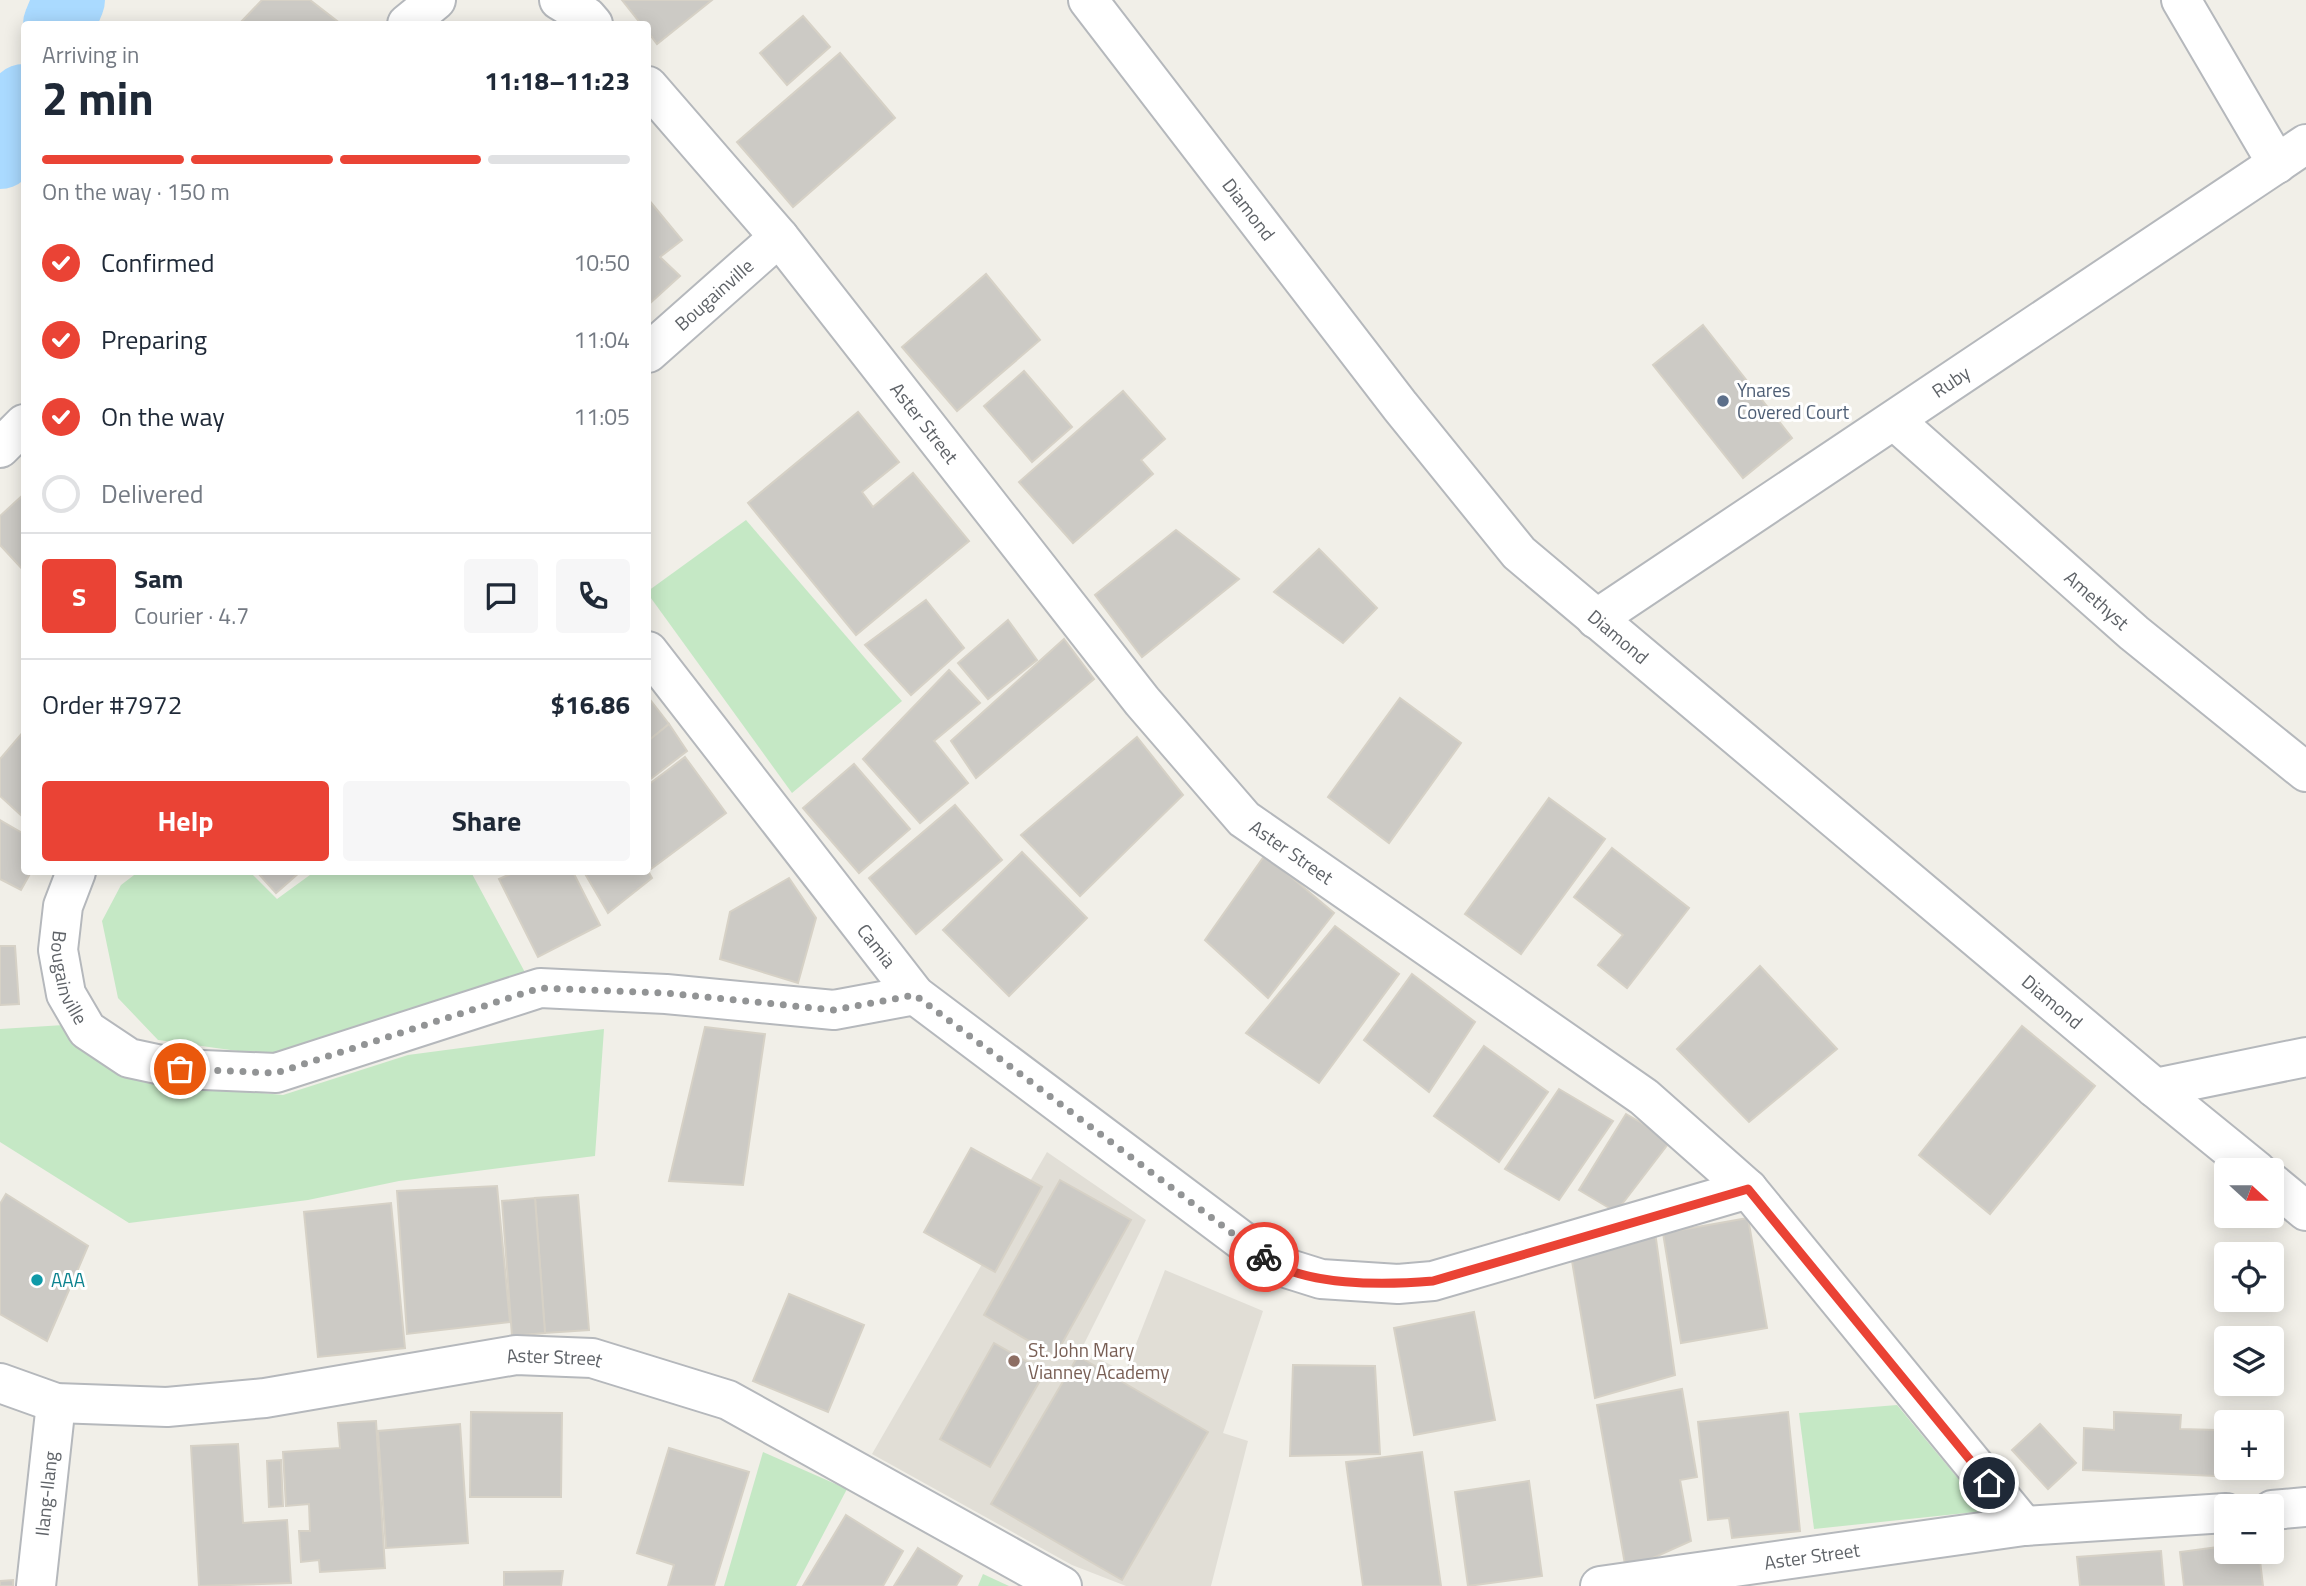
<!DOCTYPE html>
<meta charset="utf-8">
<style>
body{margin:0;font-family:"Titillium Web",sans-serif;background:#f6f6f7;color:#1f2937;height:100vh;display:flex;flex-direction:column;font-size:26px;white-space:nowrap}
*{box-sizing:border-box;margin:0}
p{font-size:23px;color:#747a83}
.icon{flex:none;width:38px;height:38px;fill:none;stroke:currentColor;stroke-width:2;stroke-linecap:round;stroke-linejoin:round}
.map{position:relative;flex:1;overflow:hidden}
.panel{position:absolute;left:21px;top:21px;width:630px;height:854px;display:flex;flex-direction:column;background:#fff;border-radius:7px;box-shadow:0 4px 18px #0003}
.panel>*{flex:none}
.needle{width:46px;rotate:111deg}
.buttons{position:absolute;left:2214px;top:1158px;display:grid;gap:14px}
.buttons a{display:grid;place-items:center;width:70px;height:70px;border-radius:7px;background:#fff;box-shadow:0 4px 18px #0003;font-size:35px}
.pin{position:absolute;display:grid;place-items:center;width:60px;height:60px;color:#fff;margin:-30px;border:4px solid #fff;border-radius:50%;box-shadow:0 2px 7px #0007}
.courier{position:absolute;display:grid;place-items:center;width:70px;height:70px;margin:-35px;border:5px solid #ea4335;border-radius:50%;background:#fff;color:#222;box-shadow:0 2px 9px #0007}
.summary em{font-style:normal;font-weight:700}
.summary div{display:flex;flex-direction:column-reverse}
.summary{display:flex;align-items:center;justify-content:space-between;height:119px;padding:0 21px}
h1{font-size:46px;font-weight:700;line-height:52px}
.bar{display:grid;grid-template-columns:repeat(4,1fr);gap:10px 7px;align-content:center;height:84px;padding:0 21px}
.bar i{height:9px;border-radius:5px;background:#e0e1e3}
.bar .current{background:#ea4335}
.bar p{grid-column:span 4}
.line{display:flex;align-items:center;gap:18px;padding:0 21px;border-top:2px solid #e0e1e3}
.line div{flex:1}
.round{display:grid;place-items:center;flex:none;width:74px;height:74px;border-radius:7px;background:#f6f6f7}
ol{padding:0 21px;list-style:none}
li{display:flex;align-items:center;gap:21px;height:77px}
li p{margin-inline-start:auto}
li .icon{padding:7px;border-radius:50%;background:#ea4335;color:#fff;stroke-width:4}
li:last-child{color:#747a83}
li i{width:38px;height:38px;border:4px solid #e0e1e3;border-radius:50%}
.cta{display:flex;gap:14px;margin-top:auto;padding:14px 21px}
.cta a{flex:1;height:80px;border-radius:7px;background:#ea4335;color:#fff;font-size:28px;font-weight:700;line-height:80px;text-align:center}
.cta a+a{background:#f6f6f7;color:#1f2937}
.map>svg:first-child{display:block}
</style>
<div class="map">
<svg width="2306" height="1586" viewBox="0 0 2306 1586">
<rect width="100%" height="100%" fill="#f1efe8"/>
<path fill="#e1ded6" d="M1047 1152 1146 1220 1081 1350 1125 1372 1165 1270 1263 1311 1223 1433 1248 1441 1211 1586H1126L1072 1565 872 1454Z"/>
<g fill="#c5e8c5">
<path d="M746 520 902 701 792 793 648 594V591Z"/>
<path d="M138 872H250L277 899 314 872H471L528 978 274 1056 158 1040 118 998 102 921 121 885Z"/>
<path d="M64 1025 105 1057 154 1083 283 1095 408 1055 604 1029 595 1156 399 1181 308 1200 129 1223 0 1142V1029Z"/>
<path d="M1897 1405 1985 1511 1814 1529 1799 1413Z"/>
<path d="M763 1452 847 1489 796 1586H724Z"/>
<path d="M983 1574 1009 1586H978Z"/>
</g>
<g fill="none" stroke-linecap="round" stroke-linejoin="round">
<g stroke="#aadaff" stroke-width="72">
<path d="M59 24 69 0"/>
<path d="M0 153 24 100"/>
</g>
</g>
<g fill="#cccac5" stroke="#d6d1c6" stroke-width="2">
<path d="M262 0H310L341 24H239Z"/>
<path d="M622 0H712L657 44 648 32V24H641Z"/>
<path d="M803 16 830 47 787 85 760 53Z"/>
<path d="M840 53 895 118 793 207 737 142Z"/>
<path d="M648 199 682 240 660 257 680 276 648 305Z"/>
<path d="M986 274 1040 340 957 411 902 347Z"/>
<path d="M1703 325 1792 438 1743 478 1653 365Z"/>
<path d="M1024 371 1072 427 1032 462 984 406Z"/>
<path d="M1123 391 1165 439 1141 460 1153 474 1073 543 1019 482Z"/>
<path d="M858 412 899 462 862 492 873 507 913 473 969 541 856 635 748 503Z"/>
<path d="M24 494V571L0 545V516Z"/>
<path d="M1176 530 1239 579 1142 657 1095 595Z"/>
<path d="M1319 549 1377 608 1343 643 1274 592Z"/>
<path d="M926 600 964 648 911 695 865 645Z"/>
<path d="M1008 620 1037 660 988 699 958 663Z"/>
<path d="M1064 639 1094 679 976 778 951 741Z"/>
<path d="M949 670 980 703 934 741 968 783 920 823 863 759Z"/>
<path d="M648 697 669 724 648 741Z"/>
<path d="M1400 698 1461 743 1389 843 1328 797Z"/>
<path d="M669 724 687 751 648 781V741Z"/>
<path d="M24 731V818L0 796V759Z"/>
<path d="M1137 737 1183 795 1080 896 1021 835Z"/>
<path d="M685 757 726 813 651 869 648 863V785Z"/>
<path d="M854 764 910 829 859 873 803 808Z"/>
<path d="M1549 798 1605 839 1521 954 1465 914Z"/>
<path d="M955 805 1002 860 916 934 869 878Z"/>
<path d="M0 820 24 834V872H31L21 890 0 879Z"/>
<path d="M1612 848 1689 908 1627 988 1598 965 1623 935 1574 897Z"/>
<path d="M1022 852 1087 918 1009 996 943 930Z"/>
<path d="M1265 855 1334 913 1268 998 1205 940Z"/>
<path d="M648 871 652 878 608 913 584 872Z"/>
<path d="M257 872H300L276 893Z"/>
<path d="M515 872H573L600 925 538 957 499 879Z"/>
<path d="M789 878 816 918 798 983 720 959 730 912Z"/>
<path d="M1335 926 1399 974 1319 1083 1246 1033Z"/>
<path d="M0 946H15L19 1004 0 1005Z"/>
<path d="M1760 966 1837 1049 1749 1122 1677 1049Z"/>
<path d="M1412 974 1475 1022 1429 1092 1364 1040Z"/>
<path d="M2022 1026 2095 1086 1990 1214 1919 1155Z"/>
<path d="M705 1027 765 1034 743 1185 669 1181Z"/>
<path d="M1484 1046 1548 1092 1499 1162 1434 1116Z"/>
<path d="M1559 1089 1613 1121 1559 1200 1505 1169Z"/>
<path d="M1626 1114 1671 1140 1616 1212 1579 1190Z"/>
<path d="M971 1148 1042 1187 995 1272 924 1232Z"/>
<path d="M1060 1180 1131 1220 1055 1356 984 1315Z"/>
<path d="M497 1186 510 1322 407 1334 397 1191Z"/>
<path d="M6 1194 88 1246 47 1341 0 1314V1204Z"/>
<path d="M578 1195 589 1330 545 1333 535 1198Z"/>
<path d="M535 1198 545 1333 512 1336 502 1201Z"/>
<path d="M391 1203 405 1348 318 1357 304 1212Z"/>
<path d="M1748 1218 1767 1328 1681 1343 1663 1233Z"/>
<path d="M1655 1232 1675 1375 1595 1398 1571 1255Z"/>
<path d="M789 1294 864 1325 828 1412 753 1381Z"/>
<path d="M1474 1312 1495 1420 1414 1435 1394 1328Z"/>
<path d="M994 1343 1045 1372 990 1467 940 1439Z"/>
<path d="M1078 1356 1208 1432 1122 1580 991 1504Z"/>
<path d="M1293 1365 1375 1366 1380 1454 1290 1456Z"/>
<path d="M1682 1389 1697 1477 1680 1480 1691 1541 1626 1570 1597 1405Z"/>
<path d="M471 1412 562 1413 561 1497H470Z"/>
<path d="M1788 1412 1800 1531 1732 1538 1729 1518 1708 1520 1698 1422Z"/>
<path d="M2114 1412 2181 1415 2180 1429 2217 1430 2215 1476 2083 1470 2084 1428 2114 1430Z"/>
<path d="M376 1421 385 1568 320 1572 319 1560 301 1562 299 1531H310L309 1504 286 1506 283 1452 340 1448 338 1423Z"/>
<path d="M460 1424 468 1543 386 1548 378 1431Z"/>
<path d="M2040 1424 2076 1463 2048 1489 2012 1450Z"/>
<path d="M238 1444 243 1523 287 1520 291 1583 199 1586 191 1446Z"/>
<path d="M669 1448 749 1472 714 1586H668L674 1565 637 1553Z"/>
<path d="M1422 1452 1441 1586H1363L1346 1462Z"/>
<path d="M281 1460 283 1506 269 1507 267 1461Z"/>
<path d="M1529 1481 1542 1576 1468 1586 1455 1492Z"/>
<path d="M846 1515 903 1551 883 1586H803Z"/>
<path d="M2226 1546V1552H2259L2263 1586H2184L2180 1552Z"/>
<path d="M918 1548 962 1576 956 1586H894Z"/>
<path d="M2161 1551 2164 1586H2080L2077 1557Z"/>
<path d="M563 1571 561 1586H504V1572Z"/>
<path d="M13 1580V1586H0V1581Z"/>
</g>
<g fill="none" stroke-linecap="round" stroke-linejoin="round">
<g stroke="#b5b8bc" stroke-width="42">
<g id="minor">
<path d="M559 0 587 17 593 24"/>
<path id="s1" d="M1088 0 1400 406 1519 553 2155 1088 2257 1171"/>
<path d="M2181 0 2277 164"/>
<path d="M407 24 436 0"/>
<path id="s2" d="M648 86 779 237 1142 701 1244 819 1644 1097 1748 1189 2024 1526"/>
<path id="s3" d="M648 353 779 237"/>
<path id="s4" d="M1895 421 2134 633 2306 772"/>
<path d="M0 448 24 424"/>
<path id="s5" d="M1596 619 2306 144"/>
<path id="s6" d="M648 651 915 995 1273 1264 1321 1279 1398 1284 1433 1281 1748 1189"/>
<path id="s7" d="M76 872 63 906 58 950 66 994 87 1030 129 1058 180 1069 276 1073 540 988 666 994 834 1010 915 995"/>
<path d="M2155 1088 2306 1057"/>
<path d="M2272 1183 2306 1211"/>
<path id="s8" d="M0 1383 56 1403 167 1407 265 1398 516 1355 592 1358 728 1400 1062 1586"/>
<path d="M2272 1510 2306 1507"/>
<path id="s9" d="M36 1586 56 1403"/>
<path id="s10" d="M1600 1586 2024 1526 2226 1513"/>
</g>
</g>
<use href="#minor" stroke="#fff" stroke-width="38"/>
</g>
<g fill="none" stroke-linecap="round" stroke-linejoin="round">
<path stroke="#929495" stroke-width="7" stroke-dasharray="0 12.6" d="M180 1069 276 1073 540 988 666 993 834 1010 915 995 1264 1257"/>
<path stroke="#ea4335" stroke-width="9" d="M1264 1257C1303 1287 1385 1285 1433 1281L1748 1189 1989 1483"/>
</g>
<circle fill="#5c6f8a" stroke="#fff" stroke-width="2.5" cx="1723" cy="401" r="7"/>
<circle fill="#0f9aa8" stroke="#fff" stroke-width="2.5" cx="37" cy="1280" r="7"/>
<circle fill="#8d6e63" stroke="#fff" stroke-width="2.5" cx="1014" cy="1361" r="7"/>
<g text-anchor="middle" stroke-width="6" stroke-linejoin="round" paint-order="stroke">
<g font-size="19" fill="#5f6368" stroke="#fff">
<text dy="7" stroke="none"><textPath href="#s1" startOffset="264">Diamond</textPath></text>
<text dy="7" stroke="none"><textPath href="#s3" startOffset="88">Bougainville</textPath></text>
<text dy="7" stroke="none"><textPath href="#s5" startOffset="427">Ruby</textPath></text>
<text dy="7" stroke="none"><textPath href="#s2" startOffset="436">Aster Street</textPath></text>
<text dy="7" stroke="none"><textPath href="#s4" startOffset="270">Amethyst</textPath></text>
<text dy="7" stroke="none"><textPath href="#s1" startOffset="831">Diamond</textPath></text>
<text dy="7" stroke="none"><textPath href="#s2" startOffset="1003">Aster Street</textPath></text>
<text dy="7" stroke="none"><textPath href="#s6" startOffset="373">Camia</textPath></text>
<text dy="7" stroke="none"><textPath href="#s7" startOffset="110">Bougainville</textPath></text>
<text dy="7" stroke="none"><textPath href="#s1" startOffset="1398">Diamond</textPath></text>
<text dy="7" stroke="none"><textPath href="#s8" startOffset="562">Aster Street</textPath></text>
<text dy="7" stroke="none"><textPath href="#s9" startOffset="93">Ilang-Ilang</textPath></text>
<text dy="7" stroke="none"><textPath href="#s10" startOffset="214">Aster Street</textPath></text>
</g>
<g font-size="19" fill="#4e5e75" stroke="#fff" text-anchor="start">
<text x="1737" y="397">Ynares<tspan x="1737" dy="22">Covered Court</tspan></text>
</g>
<g font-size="19" fill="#0d838f" stroke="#fff" text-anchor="start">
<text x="51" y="1287">AAA</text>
</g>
<g font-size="19" fill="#785e54" stroke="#fff" text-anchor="start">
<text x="1028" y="1357">St. John Mary<tspan x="1028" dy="22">Vianney Academy</tspan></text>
</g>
</g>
</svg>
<div class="buttons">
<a><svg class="needle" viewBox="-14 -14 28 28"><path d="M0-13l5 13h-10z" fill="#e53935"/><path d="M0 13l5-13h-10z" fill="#747a83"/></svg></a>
<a><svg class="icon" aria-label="locate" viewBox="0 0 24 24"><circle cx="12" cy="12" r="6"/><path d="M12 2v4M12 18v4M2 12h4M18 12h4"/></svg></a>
<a><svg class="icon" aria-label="layers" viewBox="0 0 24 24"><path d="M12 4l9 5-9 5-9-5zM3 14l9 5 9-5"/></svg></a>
<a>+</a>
<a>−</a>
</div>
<div class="pin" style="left:180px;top:1069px;background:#ea580c"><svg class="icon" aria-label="bag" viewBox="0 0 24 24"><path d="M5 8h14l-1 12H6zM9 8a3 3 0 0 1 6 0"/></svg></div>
<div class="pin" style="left:1989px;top:1483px;background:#1f2937"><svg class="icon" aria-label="home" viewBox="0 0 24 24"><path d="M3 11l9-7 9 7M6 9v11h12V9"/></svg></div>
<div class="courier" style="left:1264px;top:1257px"><svg class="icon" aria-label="bike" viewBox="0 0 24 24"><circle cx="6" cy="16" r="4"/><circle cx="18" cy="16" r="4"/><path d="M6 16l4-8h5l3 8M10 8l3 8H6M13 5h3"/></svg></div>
<section class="panel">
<div class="summary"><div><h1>2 min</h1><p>Arriving in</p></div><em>11:18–11:23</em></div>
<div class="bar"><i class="current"></i><i class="current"></i><i class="current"></i><i></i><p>On the way · 150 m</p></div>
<ol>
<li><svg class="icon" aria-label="check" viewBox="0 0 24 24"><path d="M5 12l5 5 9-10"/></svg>Confirmed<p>10:50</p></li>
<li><svg class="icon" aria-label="check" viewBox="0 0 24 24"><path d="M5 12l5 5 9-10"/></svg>Preparing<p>11:04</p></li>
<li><svg class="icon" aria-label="check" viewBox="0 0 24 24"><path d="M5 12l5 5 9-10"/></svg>On the way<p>11:05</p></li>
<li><i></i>Delivered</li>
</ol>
<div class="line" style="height:126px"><b class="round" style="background:#ea4335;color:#fff">S</b><div><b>Sam</b><p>Courier · 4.7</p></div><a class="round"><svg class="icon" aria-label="chat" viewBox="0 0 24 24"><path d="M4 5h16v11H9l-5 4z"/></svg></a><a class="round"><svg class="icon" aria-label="phone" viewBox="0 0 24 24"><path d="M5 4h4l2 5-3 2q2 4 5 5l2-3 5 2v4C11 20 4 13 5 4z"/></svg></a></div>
<div class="line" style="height:91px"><div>Order #7972</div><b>$16.86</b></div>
<div class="cta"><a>Help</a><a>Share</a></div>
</section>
</div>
